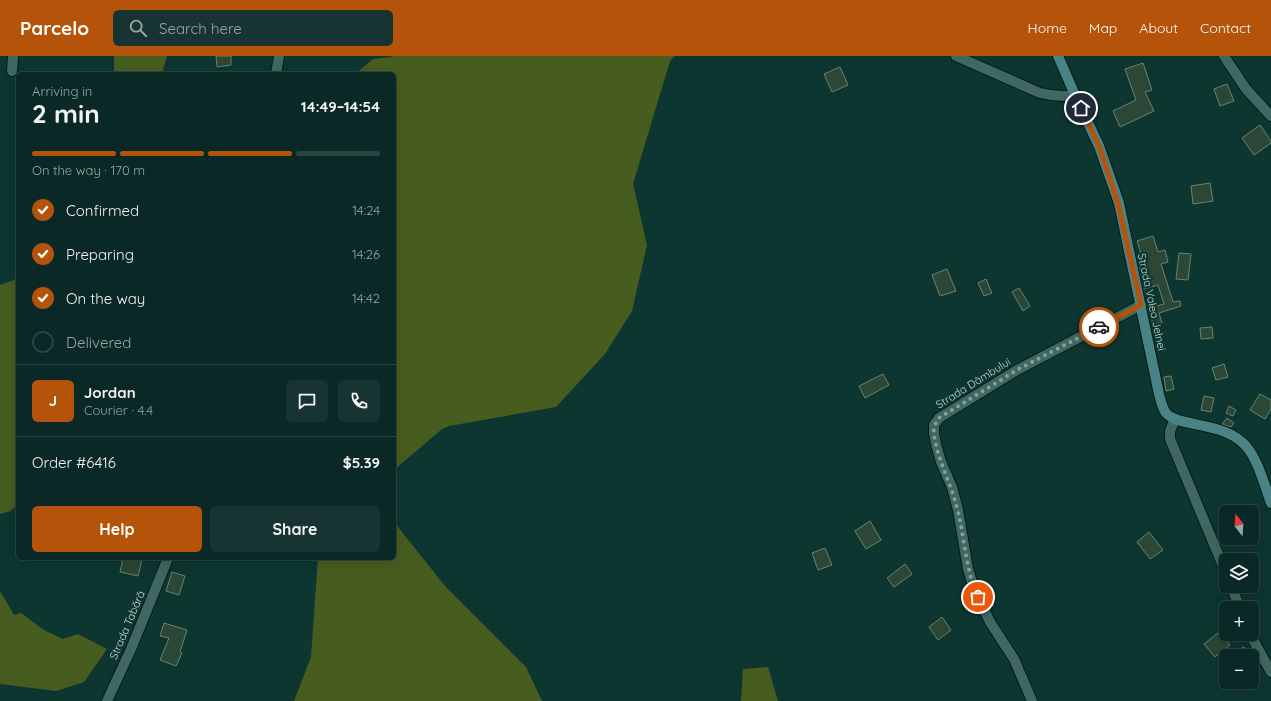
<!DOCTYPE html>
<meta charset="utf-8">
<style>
body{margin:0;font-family:Quicksand,sans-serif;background:#183432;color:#f1f3f6;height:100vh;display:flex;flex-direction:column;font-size:15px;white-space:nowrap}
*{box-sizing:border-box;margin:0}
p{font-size:13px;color:#99a6a7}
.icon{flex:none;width:22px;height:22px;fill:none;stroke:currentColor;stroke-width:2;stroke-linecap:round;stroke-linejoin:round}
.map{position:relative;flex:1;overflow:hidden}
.sheet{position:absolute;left:16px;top:16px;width:380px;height:488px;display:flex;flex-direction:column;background:#0a2825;border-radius:6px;box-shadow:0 4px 16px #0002,0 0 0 1px #2a4442}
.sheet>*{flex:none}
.needle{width:26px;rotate:343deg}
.controls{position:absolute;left:1219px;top:449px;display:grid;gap:8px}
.controls a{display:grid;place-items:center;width:40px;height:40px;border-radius:6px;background:#0a2825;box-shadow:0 4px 16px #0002,0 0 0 1px #2a4442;font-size:20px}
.pin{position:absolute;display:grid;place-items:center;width:34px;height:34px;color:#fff;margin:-17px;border:2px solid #fff;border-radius:50%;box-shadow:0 1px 4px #0007}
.courier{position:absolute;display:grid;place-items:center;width:40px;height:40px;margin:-20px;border:3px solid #b45309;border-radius:50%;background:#fff;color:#222;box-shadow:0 1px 5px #0007}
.headline em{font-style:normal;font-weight:700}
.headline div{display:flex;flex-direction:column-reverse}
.headline{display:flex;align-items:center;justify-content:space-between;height:68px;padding:0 16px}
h1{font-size:26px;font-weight:700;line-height:30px}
.bar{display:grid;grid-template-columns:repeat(4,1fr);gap:6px 4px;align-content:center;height:48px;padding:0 16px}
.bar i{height:5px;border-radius:3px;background:#2a4442}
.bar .selected{background:#b45309}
.bar p{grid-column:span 4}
.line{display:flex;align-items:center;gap:10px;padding:0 16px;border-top:1px solid #2a4442}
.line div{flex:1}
.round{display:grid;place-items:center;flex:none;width:42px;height:42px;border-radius:6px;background:#183432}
ol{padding:0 16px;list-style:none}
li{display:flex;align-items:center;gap:12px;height:44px}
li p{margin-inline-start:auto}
li .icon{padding:4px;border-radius:50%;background:#b45309;color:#fff;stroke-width:4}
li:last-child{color:#99a6a7}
li i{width:22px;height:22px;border:2px solid #2a4442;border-radius:50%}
.action{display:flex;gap:8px;margin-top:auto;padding:8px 16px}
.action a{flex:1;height:46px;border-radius:6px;background:#b45309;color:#fff;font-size:16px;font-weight:700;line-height:46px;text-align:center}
.action a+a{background:#183432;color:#f1f3f6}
header{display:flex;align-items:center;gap:24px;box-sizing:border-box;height:56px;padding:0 20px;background:#b45309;color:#fff}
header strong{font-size:19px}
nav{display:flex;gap:22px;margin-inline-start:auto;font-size:14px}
.search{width:280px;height:36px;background:#183432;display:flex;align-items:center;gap:10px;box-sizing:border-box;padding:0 14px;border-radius:6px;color:#99a6a7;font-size:15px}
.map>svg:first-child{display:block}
</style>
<header>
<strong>Parcelo</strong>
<div class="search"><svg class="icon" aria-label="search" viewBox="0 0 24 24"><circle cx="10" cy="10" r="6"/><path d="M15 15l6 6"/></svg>Search here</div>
<nav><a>Home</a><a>Map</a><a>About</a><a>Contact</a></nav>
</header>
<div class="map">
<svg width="1271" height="645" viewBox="0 0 1271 645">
<rect width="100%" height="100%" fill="#0d3631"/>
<g fill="#475d1f">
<path d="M114 0H167L162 18H114Z"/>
<path d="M392 0H675L670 5 633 128 647 189 632 255 605 298 556 351 449 370 442 373 394 414V18H355L373 3 391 1Z"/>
<path d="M18 219V447L11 455 0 458V229L14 224Z"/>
<path d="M394 466 445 530 526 611 542 645H294L311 601 318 502H394Z"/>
<path d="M0 535 14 559 21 557 44 574 63 583 78 578 107 593 84 626 56 635 0 628Z"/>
<path d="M768 611 778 645H741L743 613Z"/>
</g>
<g fill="#2c4735" stroke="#678470">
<path d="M216 0H231V9L217 11Z"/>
<path d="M1143 7 1152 34 1145 36 1154 55 1120 71 1113 55 1136 44 1125 13Z"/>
<path d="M840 11 848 29 832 36 824 18Z"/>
<path d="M1227 28 1234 45 1220 50 1214 33Z"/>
<path d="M1260 69 1271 85V87L1254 99 1242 82Z"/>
<path d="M1210 127 1213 145 1193 148 1191 130Z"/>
<path d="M1153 180 1158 196 1165 194 1168 206 1161 208 1173 246 1180 245 1181 250 1159 257 1162 267 1153 269 1149 252 1164 248 1158 229 1144 233 1139 209 1144 207 1137 185Z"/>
<path d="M1179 197 1191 198 1188 224 1176 223Z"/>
<path d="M947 213 956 235 940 240 932 219Z"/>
<path d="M986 223 992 237 984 240 978 227Z"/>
<path d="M1019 232 1030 250 1023 255 1012 236Z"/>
<path d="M1212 271 1213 282 1201 283 1200 272Z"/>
<path d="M1224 308 1228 321 1216 324 1212 312Z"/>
<path d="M883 318 889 329 865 342 859 330Z"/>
<path d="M1171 320 1174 333 1166 335 1164 321Z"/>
<path d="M1260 338 1271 344V353L1265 363 1250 354Z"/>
<path d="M1204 340 1214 342 1211 356 1201 354Z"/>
<path d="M1229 350 1236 354 1233 360 1226 357Z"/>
<path d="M1227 362 1234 367 1231 371 1222 368Z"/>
<path d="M870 465 881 484 866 493 855 475Z"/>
<path d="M1149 476 1163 494 1150 503 1137 486Z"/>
<path d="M825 492 832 509 818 514 812 497Z"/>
<path d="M123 502H136L142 504 138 520 120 516Z"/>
<path d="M905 508 912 518 894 531 887 522Z"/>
<path d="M172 516 185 520 179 539 166 535Z"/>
<path d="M942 561 951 574 938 584 929 571Z"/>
<path d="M164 567 187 574 180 596 182 597 176 610 160 604 169 582 160 580Z"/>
<path d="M1219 576 1230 589 1215 601 1204 588Z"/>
<path d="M1244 591 1248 600H1228Z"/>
</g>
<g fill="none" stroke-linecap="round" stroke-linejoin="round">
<g stroke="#001c18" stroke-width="12">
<g id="minor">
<path d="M956 0 1040 37C1052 40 1062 41 1075 39"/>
<path d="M1224 0 1246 33 1271 60"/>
<path d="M12 15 13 0"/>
<path d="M276 18 279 0"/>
<path d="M1175 363 1170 375V383L1226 517"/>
<path d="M1231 530 1240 552"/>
<path d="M1250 578 1271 616"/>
<path d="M107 645 131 593 168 502"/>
<path d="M1032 645 1014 603 990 566 974 533 968 513 958 454 952 431 941 406 936 388 934 377V369L939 362 1017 314 1141 249"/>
</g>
</g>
<g stroke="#001c18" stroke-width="12">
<path id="secondary" d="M1058 0 1075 39 1099 90 1119 147 1159 338C1161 345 1162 353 1167 358 1173 364 1182 365 1190 367 1208 371 1227 373 1242 386 1257 399 1264 428 1271 447"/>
</g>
<use href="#minor" stroke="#406761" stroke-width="10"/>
<use href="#secondary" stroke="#498385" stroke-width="10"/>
</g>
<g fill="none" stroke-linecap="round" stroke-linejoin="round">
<path stroke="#84a09c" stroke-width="4" stroke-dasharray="0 7.2" d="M978 541C965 512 965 482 957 452 951 427 938 405 934 379 933 372 935 368 939 362L1017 314 1099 271"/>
<path stroke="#b45309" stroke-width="5" d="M1081 52 1099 90 1118 147 1141 249 1099 271"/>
</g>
<g text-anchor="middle" stroke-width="4" stroke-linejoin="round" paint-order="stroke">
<g font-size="11" fill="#c4d9d5" stroke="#0d3631">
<text transform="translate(1152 246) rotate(78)" y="4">Strada Valea Jelnei</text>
<text transform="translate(973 327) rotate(-32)" y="4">Strada Dâmbului</text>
<text transform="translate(127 569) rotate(-67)" y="4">Strada Tabără</text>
</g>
</g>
</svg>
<div class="controls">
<a><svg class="needle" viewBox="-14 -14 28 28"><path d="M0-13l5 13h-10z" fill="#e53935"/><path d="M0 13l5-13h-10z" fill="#99a6a7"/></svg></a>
<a><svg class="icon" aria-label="layers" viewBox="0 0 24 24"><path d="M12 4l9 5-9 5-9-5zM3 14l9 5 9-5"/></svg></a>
<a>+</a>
<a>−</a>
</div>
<div class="pin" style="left:978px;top:541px;background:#ea580c"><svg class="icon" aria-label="bag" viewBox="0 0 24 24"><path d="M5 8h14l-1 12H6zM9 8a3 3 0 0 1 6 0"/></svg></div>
<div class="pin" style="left:1081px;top:52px;background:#1f2937"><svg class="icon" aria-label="home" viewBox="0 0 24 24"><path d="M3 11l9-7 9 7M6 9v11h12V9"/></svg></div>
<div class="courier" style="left:1099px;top:271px"><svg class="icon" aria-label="car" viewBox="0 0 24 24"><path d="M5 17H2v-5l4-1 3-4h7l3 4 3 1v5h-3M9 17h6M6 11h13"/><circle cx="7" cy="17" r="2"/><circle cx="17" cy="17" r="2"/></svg></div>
<section class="sheet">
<div class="headline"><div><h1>2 min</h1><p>Arriving in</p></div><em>14:49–14:54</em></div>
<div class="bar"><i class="selected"></i><i class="selected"></i><i class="selected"></i><i></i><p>On the way · 170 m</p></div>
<ol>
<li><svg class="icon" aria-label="check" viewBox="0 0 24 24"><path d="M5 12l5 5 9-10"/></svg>Confirmed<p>14:24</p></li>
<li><svg class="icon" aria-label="check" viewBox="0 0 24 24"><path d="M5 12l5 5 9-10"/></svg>Preparing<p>14:26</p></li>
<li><svg class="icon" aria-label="check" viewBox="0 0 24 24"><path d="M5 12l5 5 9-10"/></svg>On the way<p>14:42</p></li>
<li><i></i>Delivered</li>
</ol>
<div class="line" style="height:72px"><b class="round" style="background:#b45309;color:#fff">J</b><div><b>Jordan</b><p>Courier · 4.4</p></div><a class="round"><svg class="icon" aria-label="chat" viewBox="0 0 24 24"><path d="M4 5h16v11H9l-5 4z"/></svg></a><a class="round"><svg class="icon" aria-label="phone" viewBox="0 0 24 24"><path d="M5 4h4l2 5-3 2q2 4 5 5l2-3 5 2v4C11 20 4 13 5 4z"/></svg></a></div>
<div class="line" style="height:52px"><div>Order #6416</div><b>$5.39</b></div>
<div class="action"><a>Help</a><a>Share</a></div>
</section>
</div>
